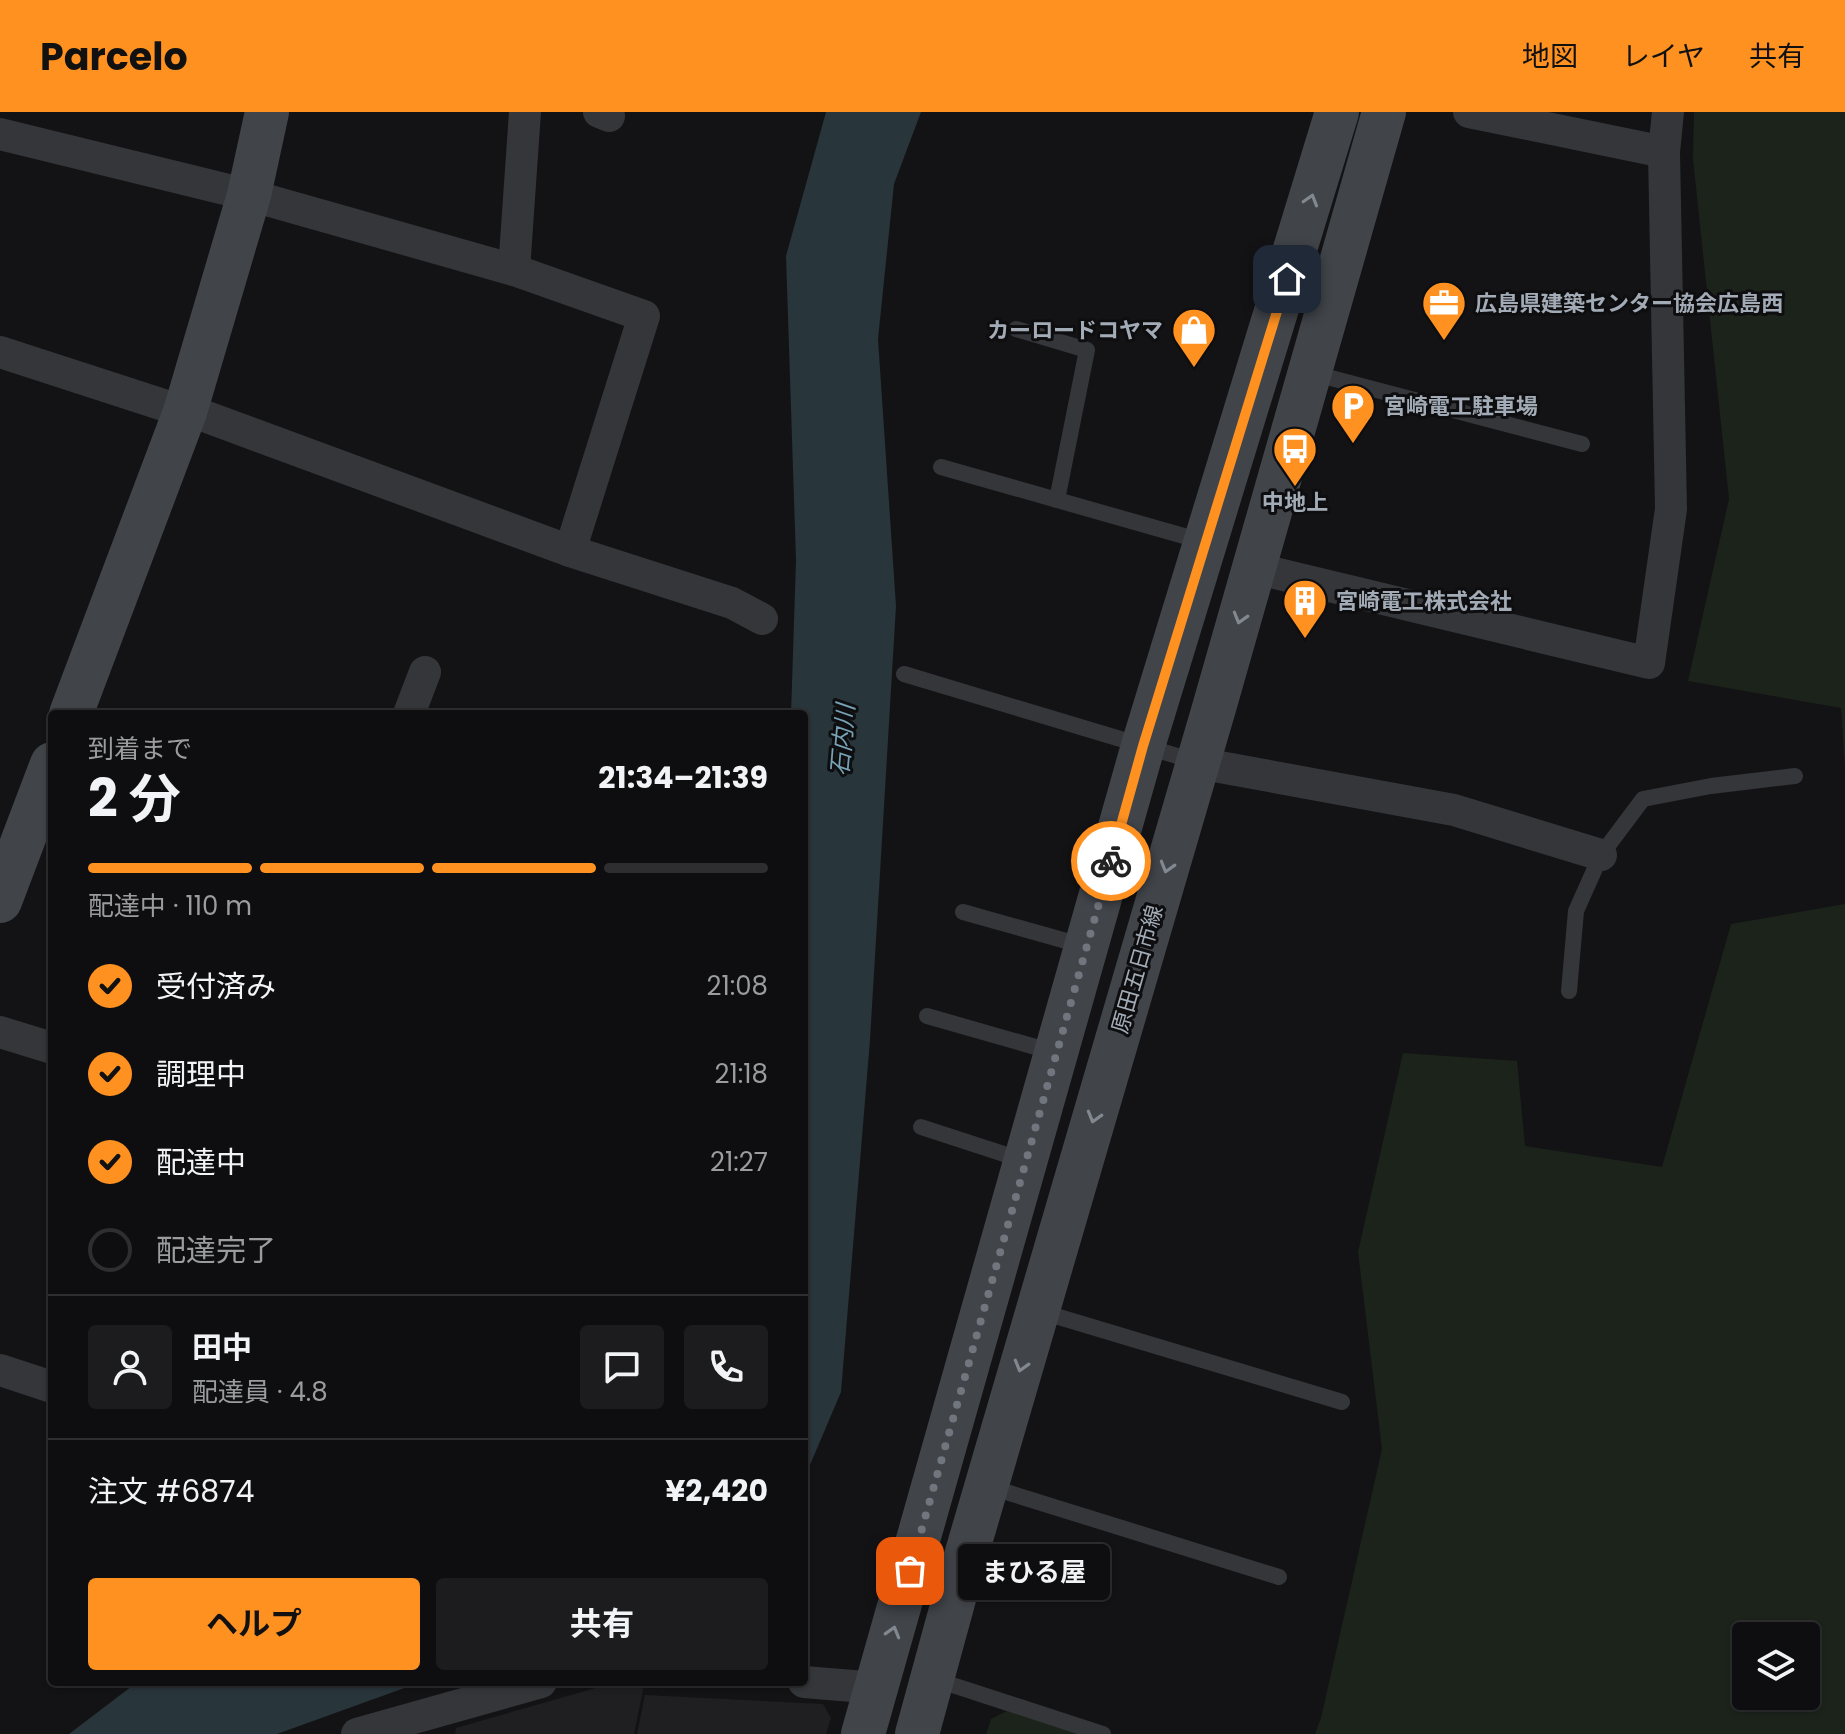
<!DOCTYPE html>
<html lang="ja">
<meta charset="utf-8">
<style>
body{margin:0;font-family:Poppins,"Noto Sans JP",sans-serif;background:#1c1c1e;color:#f1f3f6;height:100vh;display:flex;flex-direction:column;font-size:30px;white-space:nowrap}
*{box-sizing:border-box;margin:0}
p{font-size:26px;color:#9b9c9f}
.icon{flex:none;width:44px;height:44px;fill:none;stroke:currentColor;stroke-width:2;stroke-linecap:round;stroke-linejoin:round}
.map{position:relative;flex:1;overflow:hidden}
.drawer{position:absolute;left:48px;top:598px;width:760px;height:976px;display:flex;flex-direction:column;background:#0e0e10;border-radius:8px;box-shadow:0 2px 6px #0004,0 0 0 2px #2e2e30}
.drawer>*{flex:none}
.buttons{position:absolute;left:1732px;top:1510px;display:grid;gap:16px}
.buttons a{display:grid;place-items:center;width:88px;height:88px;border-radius:8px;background:#0e0e10;box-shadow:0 2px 6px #0004,0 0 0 2px #2e2e30;font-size:40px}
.pin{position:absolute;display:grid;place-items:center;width:68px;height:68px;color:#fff;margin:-34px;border-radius:16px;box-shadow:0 4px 12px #0006}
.courier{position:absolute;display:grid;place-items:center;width:80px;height:80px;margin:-40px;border:6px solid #ff9121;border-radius:50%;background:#fff;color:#222;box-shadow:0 2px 10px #0007}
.bubble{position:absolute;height:56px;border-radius:8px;background:#0e0e10;box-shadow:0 2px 6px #0004,0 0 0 2px #2e2e30;font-size:26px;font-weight:700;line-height:56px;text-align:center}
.overview em{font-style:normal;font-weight:700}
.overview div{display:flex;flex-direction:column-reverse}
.overview{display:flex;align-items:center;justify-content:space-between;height:136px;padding:0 40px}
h1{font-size:52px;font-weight:700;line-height:60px}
.bar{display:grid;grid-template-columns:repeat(4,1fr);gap:12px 8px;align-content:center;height:96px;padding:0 40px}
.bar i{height:10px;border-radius:6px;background:#2e2e30}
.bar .selected{background:#ff9121}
.bar p{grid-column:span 4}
.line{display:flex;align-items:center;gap:20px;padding:0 40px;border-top:2px solid #2e2e30}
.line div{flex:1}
.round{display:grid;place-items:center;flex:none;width:84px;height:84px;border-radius:8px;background:#1c1c1e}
ol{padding:0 40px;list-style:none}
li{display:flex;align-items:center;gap:24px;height:88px}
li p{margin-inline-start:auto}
li .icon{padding:8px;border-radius:50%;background:#ff9121;color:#111;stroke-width:4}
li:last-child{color:#9b9c9f}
li i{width:44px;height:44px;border:4px solid #2e2e30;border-radius:50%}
.cta{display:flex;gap:16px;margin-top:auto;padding:16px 40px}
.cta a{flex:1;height:92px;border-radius:8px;background:#ff9121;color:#111;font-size:32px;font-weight:700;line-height:92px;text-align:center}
.cta a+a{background:#1c1c1e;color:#f1f3f6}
header{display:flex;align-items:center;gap:48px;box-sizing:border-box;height:112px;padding:0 40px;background:#ff9121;color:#111}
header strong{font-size:38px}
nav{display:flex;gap:44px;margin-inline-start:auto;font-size:28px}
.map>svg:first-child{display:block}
</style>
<header>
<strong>Parcelo</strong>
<nav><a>地図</a><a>レイヤ</a><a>共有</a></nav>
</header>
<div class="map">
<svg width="1845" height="1622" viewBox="0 0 1845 1622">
<rect width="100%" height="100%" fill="#131315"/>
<g fill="#1f1f22">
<path d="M606 1573H644L634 1622H455L456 1616Z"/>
<path d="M645 1583 823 1592 831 1606 826 1622H637Z"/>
</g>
<g fill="#1b231b" fill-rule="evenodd">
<path d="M1694 0H1845V657L1841 596 1688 569 1729 387 1693 47Z"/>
<path d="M1845 792V1622H1315L1321 1606 1382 1337 1358 1140 1403 941 1517 949 1525 1034 1662 1055 1731 812ZM1806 1524V1584H1746V1524Z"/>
<path d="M1007 1599 1083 1622H986L991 1607Z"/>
</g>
<g fill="#28353a">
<path d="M826 0H921L894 72 878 227 896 494 870 928 841 1280 804 1367V602H791L796 448 786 144Z"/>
<path d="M141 1570H421L277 1622H69L136 1571Z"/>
</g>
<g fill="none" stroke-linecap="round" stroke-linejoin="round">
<g stroke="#34363a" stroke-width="16">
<path d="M1016 217 1087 238 1057 388"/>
<path d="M1312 261 1582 332"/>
<path d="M941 355 1205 430"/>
<path d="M904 562 1197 650"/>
<path d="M963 800 1084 834"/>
<path d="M1569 879 1576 799 1601 743 1643 687 1711 674 1795 664"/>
<path d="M927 904 1053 940"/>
<path d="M921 1015 1022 1048"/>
<path d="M1039 1199 1342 1290"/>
<path d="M987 1374 1279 1465"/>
<path d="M934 1567 1103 1622"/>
</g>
<g stroke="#34363a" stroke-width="32">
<path d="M599 0 609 4"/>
<path d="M1469 0 1664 40 1668 0"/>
<path d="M0 22 249 83 514 158 644 204 570 439"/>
<path d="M514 158 525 0"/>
<path d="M0 240 185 300 207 305 570 439 732 491 762 507"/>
<path d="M1254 456 1649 551 1671 397 1664 40"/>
<path d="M409 602 425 560"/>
<path d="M1198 651 1454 698 1601 743"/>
<path d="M0 920 52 936"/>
<path d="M0 1258 52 1275"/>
<path d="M804 1570 877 1576"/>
<path d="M357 1622 541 1570"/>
</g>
<g stroke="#41454a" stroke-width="44">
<path d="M71 602 185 300 249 83 267 0"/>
<path d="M0 789 52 652"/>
<path d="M863 1622 1143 634 1337 0"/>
<path d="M917 1622 961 1461 1214 596 1384 0"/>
</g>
</g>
<defs><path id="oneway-chevron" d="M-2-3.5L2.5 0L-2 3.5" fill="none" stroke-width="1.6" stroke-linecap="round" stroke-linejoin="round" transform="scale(2)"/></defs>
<g stroke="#818890">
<use href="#oneway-chevron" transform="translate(1311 88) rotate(-73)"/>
<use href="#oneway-chevron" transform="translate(1240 506) rotate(106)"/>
<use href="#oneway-chevron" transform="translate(1167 755) rotate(106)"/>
<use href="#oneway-chevron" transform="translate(1094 1005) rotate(106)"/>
<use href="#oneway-chevron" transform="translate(1021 1254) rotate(106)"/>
<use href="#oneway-chevron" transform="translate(893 1520) rotate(-74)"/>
</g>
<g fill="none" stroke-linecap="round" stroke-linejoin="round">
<path stroke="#71767e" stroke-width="8" stroke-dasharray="0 14.4" d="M910 1459 1111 749"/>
<path stroke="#ff9121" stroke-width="10" d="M1111 749 1143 634 1287 167"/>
</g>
<defs>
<g id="office-pin" transform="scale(2.3)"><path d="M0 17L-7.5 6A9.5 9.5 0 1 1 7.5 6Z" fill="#ff9121" stroke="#0e0e10"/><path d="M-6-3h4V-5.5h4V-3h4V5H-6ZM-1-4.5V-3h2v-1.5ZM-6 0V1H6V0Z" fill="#fff"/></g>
<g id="shop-pin" transform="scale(2.3)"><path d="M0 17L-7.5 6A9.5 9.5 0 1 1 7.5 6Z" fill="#ff9121" stroke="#0e0e10"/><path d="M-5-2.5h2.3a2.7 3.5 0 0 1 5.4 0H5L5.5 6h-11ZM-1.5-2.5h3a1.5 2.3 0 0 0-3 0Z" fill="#fff"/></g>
<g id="parking-pin" transform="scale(2.3)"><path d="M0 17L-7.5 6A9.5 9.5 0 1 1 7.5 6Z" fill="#ff9121" stroke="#0e0e10"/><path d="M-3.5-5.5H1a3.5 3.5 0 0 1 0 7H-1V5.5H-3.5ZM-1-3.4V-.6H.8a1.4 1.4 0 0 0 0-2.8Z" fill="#fff"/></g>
<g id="bus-pin" transform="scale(2.3)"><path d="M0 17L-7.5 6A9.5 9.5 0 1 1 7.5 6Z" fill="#ff9121" stroke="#0e0e10"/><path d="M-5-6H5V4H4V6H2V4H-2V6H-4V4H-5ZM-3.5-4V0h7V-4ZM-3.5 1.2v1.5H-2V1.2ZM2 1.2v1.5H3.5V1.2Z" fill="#fff"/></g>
<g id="building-pin" transform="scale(2.3)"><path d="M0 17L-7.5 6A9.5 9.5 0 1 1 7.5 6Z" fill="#ff9121" stroke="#0e0e10"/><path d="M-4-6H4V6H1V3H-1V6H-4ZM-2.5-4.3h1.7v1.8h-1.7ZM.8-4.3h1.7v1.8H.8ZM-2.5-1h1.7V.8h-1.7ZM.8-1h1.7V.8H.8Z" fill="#fff"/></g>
</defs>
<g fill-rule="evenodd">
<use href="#office-pin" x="1444" y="191"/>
<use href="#shop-pin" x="1194" y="218"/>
<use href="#parking-pin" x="1353" y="294"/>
<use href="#bus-pin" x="1295" y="337"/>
<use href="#building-pin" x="1305" y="489"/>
</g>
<g text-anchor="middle" stroke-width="6" stroke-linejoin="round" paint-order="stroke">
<g font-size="22" font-weight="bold" fill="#a3acb6" stroke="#0e0e10" text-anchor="start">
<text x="1475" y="199">広島県建築センター協会広島西</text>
<text x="1163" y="226" text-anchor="end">カーロードコヤマ</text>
<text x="1384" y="302">宮崎電工駐車場</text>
<text x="1295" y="398" text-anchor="middle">中地上</text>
<text x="1336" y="497">宮崎電工株式会社</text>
</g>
<g font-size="22" fill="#a3acb6" stroke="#0e0e10">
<text transform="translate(1137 857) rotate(-74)" y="8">原田五日市線</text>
</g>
<g font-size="24" font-style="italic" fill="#77a2b5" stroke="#0e0e10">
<text transform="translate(843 628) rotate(-85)" y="8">石内川</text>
</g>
</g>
</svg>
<div class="buttons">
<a><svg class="icon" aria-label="layers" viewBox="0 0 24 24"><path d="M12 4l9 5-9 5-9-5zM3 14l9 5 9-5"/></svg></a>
</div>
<div class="pin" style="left:910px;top:1459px;background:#ea580c"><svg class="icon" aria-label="bag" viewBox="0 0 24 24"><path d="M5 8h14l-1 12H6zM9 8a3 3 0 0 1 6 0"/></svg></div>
<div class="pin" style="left:1287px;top:167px;background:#1f2937"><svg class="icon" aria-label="home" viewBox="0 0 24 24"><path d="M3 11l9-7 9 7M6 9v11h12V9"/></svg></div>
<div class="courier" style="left:1111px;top:749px"><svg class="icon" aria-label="bike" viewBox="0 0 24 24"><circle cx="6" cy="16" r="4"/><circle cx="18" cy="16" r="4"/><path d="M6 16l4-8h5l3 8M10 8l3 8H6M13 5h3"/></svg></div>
<div class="bubble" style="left:958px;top:1432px;width:152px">まひる屋</div>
<section class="drawer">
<div class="overview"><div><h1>2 分</h1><p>到着まで</p></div><em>21:34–21:39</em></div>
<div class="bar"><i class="selected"></i><i class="selected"></i><i class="selected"></i><i></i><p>配達中 · 110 m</p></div>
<ol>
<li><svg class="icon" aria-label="check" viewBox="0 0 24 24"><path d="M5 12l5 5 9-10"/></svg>受付済み<p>21:08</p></li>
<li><svg class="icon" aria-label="check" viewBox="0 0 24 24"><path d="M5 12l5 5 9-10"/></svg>調理中<p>21:18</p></li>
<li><svg class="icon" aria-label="check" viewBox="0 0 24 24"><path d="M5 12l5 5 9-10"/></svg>配達中<p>21:27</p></li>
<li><i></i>配達完了</li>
</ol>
<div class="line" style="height:144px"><a class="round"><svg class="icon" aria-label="person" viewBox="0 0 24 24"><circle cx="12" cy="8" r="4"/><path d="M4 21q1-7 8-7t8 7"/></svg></a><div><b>田中</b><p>配達員 · 4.8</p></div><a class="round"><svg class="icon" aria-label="chat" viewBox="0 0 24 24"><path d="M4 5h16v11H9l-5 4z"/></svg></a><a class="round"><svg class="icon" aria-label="phone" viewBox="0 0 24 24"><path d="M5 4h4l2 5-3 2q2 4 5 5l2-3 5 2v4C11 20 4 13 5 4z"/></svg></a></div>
<div class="line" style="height:104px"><div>注文 #6874</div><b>¥2,420</b></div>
<div class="cta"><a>ヘルプ</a><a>共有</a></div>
</section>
</div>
